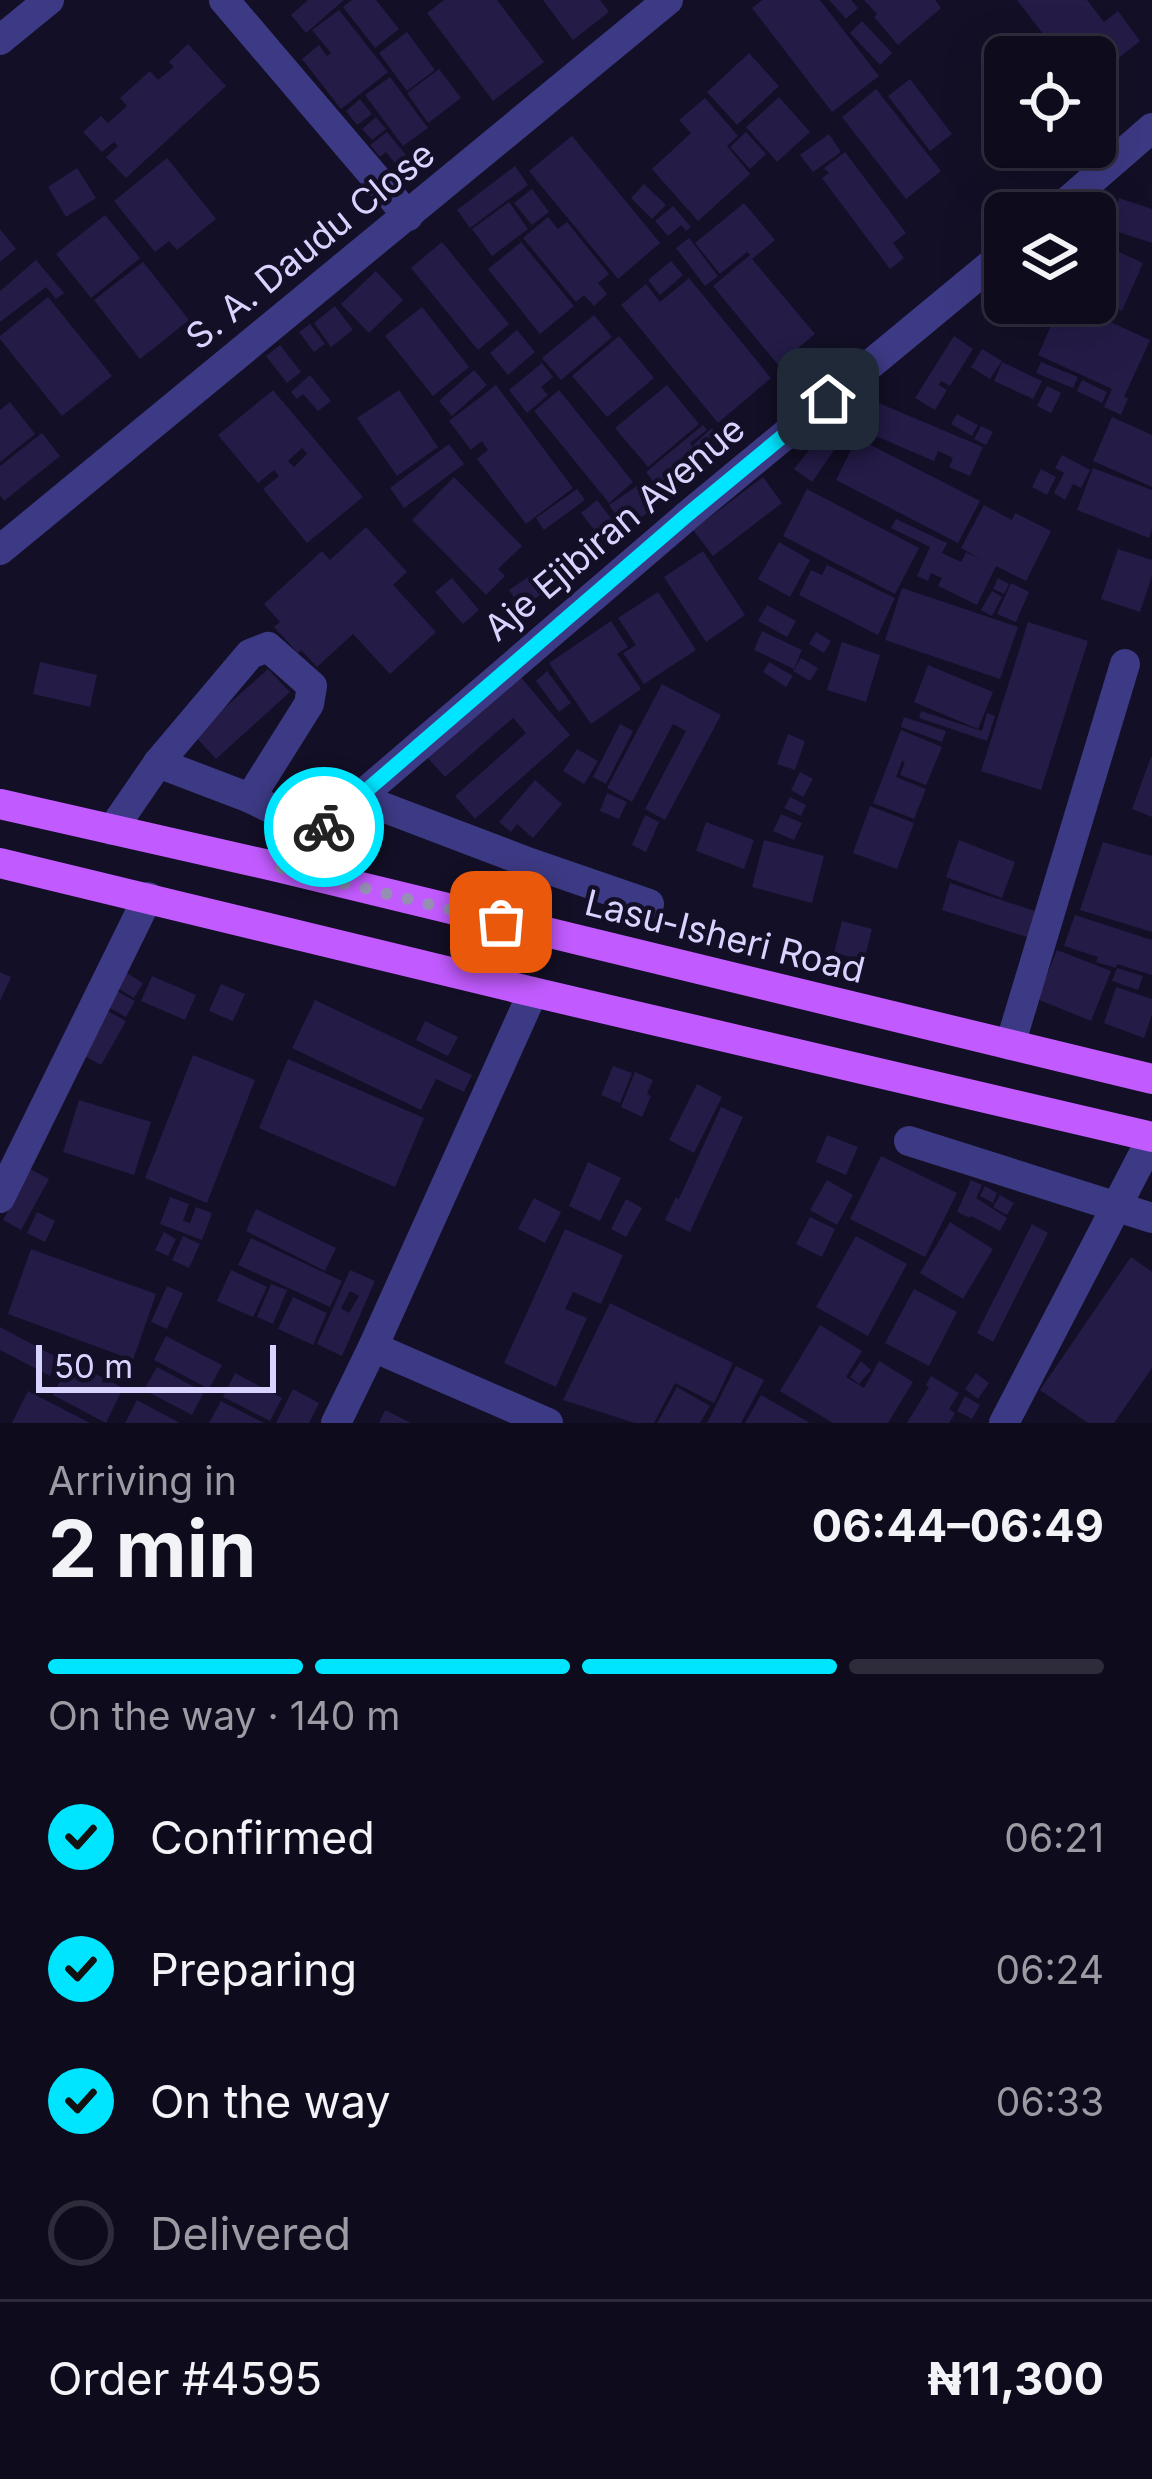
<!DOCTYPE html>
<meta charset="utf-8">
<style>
body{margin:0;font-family:Inter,sans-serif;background:#171425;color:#f1f3f6;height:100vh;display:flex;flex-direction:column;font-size:45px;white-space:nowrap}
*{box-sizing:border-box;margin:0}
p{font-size:39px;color:#9b9ba3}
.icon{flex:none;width:66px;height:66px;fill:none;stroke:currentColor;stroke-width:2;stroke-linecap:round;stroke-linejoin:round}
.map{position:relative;height:1423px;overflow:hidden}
.drawer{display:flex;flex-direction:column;background:#0e0b1c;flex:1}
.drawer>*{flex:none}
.fabs{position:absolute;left:984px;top:36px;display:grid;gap:24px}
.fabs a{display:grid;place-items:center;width:132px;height:132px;border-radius:18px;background:#0e0b1c;box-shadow:0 12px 48px #0002,0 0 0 3px #2e2b3b;font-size:60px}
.scale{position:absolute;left:36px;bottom:30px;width:240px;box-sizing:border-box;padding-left:12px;border:6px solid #d9d4ff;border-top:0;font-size:33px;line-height:42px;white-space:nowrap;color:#d9d4ff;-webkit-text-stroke:9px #130f26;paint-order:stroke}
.pin{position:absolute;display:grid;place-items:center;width:102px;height:102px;color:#fff;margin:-51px;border-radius:24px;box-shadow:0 6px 18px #0006}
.courier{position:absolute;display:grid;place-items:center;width:120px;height:120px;margin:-60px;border:9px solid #00e5ff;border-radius:50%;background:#fff;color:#222;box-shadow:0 3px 15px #0007}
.headline em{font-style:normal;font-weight:700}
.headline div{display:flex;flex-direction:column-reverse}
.headline{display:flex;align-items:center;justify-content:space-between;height:204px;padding:0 48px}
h1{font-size:78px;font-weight:700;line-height:90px}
.bar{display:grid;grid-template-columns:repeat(4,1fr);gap:18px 12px;align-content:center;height:144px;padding:0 48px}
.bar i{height:15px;border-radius:9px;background:#2e2b3b}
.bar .current{background:#00e5ff}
.bar p{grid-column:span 4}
.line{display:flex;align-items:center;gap:30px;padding:0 48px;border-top:3px solid #2e2b3b}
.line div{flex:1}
ol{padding:0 48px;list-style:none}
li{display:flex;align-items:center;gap:36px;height:132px}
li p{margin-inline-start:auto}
li .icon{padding:12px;border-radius:50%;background:#00e5ff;color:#111;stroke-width:4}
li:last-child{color:#9b9ba3}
li i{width:66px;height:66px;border:6px solid #2e2b3b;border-radius:50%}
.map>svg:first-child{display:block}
</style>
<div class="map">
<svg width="1152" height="1423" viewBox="0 0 1152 1423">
<rect width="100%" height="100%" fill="#130f26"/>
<g fill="#241b47" fill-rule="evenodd">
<path d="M308 0H344L306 33 291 15Z"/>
<path d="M352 0H376L399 29 375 48 343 7Z"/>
<path d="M444 0H497L544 62 493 101 427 13Z"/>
<path d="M543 0H600L609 12 573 40Z"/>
<path d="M762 0H820L879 76 832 112 752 8Z"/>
<path d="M829 0H851L858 8 846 19Z"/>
<path d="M864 0H935L941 8 898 45 874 17 877 14Z"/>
<path d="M1017 0H1087L1104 22 1118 11 1140 41 1095 77V57H1061Z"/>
<path d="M339 10 388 72 341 109 302 59 319 45 327 56 331 53 312 30Z"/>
<path d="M862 21 892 53 880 65 850 33Z"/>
<path d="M407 32 435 70 407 91 379 53Z"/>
<path d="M188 44 226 86 126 178 106 157 118 146 114 142 102 152 83 132 101 116 108 123 127 106 120 98 150 71 158 80 174 67 169 62Z"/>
<path d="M749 53 779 86 737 125 707 92Z"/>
<path d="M439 69 461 98 428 123 407 93Z"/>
<path d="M390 77 428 128 403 146 365 95Z"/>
<path d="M910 79 952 134 930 151 888 96Z"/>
<path d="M876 89 941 171 906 199 842 117Z"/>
<path d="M779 97 810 132 777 162 746 127Z"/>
<path d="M705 98 738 136 727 146 750 174 698 221 652 169 691 133 679 120Z"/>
<path d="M360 99 372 114 357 125 346 111Z"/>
<path d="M376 117 386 129 372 140 362 129Z"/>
<path d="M387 132 406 155 395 163 386 152 380 157 370 145Z"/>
<path d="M746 132 766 154 750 169 730 147Z"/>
<path d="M829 134 841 152 813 172 800 155Z"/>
<path d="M572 136 660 243 618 279 529 171Z"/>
<path d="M1056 147H1083L1066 160Z"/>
<path d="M845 152 906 233 893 243 904 258 890 269 822 178 829 173 824 168Z"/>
<path d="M167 158 216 219 177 250 169 241 155 252 114 201Z"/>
<path d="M407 159 417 173 400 186 389 172Z"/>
<path d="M515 166 528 185 470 228 457 210Z"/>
<path d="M77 168 96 198 66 217 48 187Z"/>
<path d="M644 184 666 205 652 219 631 198Z"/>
<path d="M532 189 549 212 532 225 514 203Z"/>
<path d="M1119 198 1152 209V243L1109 229Z"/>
<path d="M509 202 528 229 492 256 472 229Z"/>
<path d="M744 203 775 240 752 259 815 334 778 365 713 286 750 255 747 252 720 274 695 243Z"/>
<path d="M673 206 691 227 686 231 681 225 668 236 655 221Z"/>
<path d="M105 215 140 258 91 298 56 254Z"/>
<path d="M548 217 558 229 567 222 609 274 598 283 607 294 594 306 584 295 576 302 523 238Z"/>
<path d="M0 229 16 249 0 262Z"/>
<path d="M689 238 718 276 705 286 676 248Z"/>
<path d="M1095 241 1143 263 1122 311 1095 299Z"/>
<path d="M442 242 509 324 478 350 411 268Z"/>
<path d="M521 242 574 306 540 334 488 269Z"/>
<path d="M36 260 64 293 56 299 46 287 0 322V291Z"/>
<path d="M671 261 683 275 660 295 648 280Z"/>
<path d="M143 262 189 320 140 359 94 300Z"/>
<path d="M376 271 403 300 369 333 341 304Z"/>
<path d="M689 278 771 378 718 423 621 305 646 284 660 302Z"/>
<path d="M48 297 112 376 62 416 0 339V336Z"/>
<path d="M1061 303H1069L1150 340 1124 397 1128 398 1121 415 1104 407 1112 389 1038 355Z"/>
<path d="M335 306 353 330 331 347 314 323Z"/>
<path d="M422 307 469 367 433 396 385 336Z"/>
<path d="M594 315 612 337 561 380 542 358Z"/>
<path d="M310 324 325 344 314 352 299 332Z"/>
<path d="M517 330 535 352 508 375 490 353Z"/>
<path d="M619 336 654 378 607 417 572 376Z"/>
<path d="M954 336 973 349 950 386 941 381 939 385 947 390 935 410 915 398Z"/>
<path d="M280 345 301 372 287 383 266 356Z"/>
<path d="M982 349 1002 361 990 379 971 367Z"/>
<path d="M1002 362 1042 381 1033 399 994 381Z"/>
<path d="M1041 362 1078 377 1073 388 1036 373Z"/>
<path d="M542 363 553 377 541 387 548 395 527 413 509 390Z"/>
<path d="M474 370 487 385 452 416 439 401Z"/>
<path d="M310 375 331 401 318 411 303 394 297 399 291 392Z"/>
<path d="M1082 380 1107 392 1102 403 1077 391Z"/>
<path d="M496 385 573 488 526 524 477 459 488 450 482 441 471 450 449 421Z"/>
<path d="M667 385 699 424 648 467 615 428Z"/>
<path d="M1047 386 1061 393 1051 413 1037 406Z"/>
<path d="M273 390 363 497 307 543 263 489 279 476 274 470 258 483 218 435ZM302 448 307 454 294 467 288 461Z"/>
<path d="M399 390 438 447 397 476 357 418Z"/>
<path d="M559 390 633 482 609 503 534 411Z"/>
<path d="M869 399 983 447 970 476 949 467 953 458 938 451 934 461 857 428Z"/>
<path d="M10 402 35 434 0 462V410Z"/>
<path d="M957 414 978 425 972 436 951 424Z"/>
<path d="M1112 417 1152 435V487L1093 461Z"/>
<path d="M703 425 707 430 690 443 694 448 678 461 687 472 662 493 646 472Z"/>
<path d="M981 426 993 432 986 445 974 439Z"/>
<path d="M712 428 726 445 707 462 693 445Z"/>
<path d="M42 433 60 456 4 501 0 495V466Z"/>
<path d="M821 435 837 446 812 482 794 469Z"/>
<path d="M857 438 980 501 958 543 836 480Z"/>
<path d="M449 444 464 464 404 508 390 488Z"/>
<path d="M1062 455 1090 470 1081 488 1073 484 1065 500 1054 493 1064 473 1055 468Z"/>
<path d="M1093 468 1152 490V529L1149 538 1077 510Z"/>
<path d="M1041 469 1056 477 1047 495 1032 487Z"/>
<path d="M454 477 522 546 498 569 505 576 486 595 412 520Z"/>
<path d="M763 477 782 503 713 556 693 530Z"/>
<path d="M637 486 653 509 625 528 609 505Z"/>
<path d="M577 489 585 500 544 530 536 518Z"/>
<path d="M807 489 919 548 895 594 783 536Z"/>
<path d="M597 500 603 508 599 512 603 508 620 530 604 542 581 513Z"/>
<path d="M984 505 1012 520 1015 513 1051 531 1026 581 996 566 977 605 938 586 942 578 931 573 928 581 917 576 930 547 891 528 896 519 947 543 942 553 961 562 966 552 982 560 961 548Z"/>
<path d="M366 527 407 572 393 585 436 632 390 674 353 634 317 667 301 650 298 653 274 627 280 622 264 604 322 551 330 560Z"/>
<path d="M779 542 810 560 790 597 758 579Z"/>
<path d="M1118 549 1152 560V576L1140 612 1101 599Z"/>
<path d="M703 551 745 615 706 642 664 577Z"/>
<path d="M827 565 895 598 878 635 799 595 811 570 822 575Z"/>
<path d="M543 567 555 585 521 608 509 590Z"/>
<path d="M452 578 479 610 463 624 435 592Z"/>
<path d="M998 578 1009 584 1004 594 993 589Z"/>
<path d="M1011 583 1029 592 1016 622 997 614Z"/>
<path d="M902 588 1018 627 1000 679 885 640Z"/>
<path d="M992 591 1002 597 992 616 981 610Z"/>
<path d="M658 592 696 650 644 684 623 653 636 645 618 618Z"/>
<path d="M767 605 796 621 787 637 758 621Z"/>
<path d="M611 621 628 647 617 654 641 689 591 724 549 663Z"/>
<path d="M1028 622 1088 641 1041 790 981 771Z"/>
<path d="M762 631 802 650 794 669 754 650Z"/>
<path d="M816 632 831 641 824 653 809 644Z"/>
<path d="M842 642 880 655 866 702 827 690Z"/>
<path d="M801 658 818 668 810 681 793 671Z"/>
<path d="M40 662 97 675 90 707 33 694Z"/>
<path d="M769 662 793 676 786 687 763 672Z"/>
<path d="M928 665 993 692 978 729 914 702Z"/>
<path d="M268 669 290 692 216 759 194 735Z"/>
<path d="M547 671 571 703 559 712 536 681Z"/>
<path d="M518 674 570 735 475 819 455 796 526 733 513 718 445 777 425 755Z"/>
<path d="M662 684 721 715 665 820 645 809 686 731 673 724 632 802 607 788Z"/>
<path d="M921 711 982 731 987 713 995 716 987 741 919 718Z"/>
<path d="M904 717 946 731 942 742 901 727Z"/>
<path d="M620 724 633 731 606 784 593 777Z"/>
<path d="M901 730 942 747 926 785 900 775 905 762 902 761 896 777 926 789 914 819 873 803Z"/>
<path d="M788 734 805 741 795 770 777 764Z"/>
<path d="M577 749 598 761 584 784 563 771Z"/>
<path d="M1151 757H1152V817L1132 809Z"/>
<path d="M800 772 813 779 803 797 791 790Z"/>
<path d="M535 780 562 804 533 838 517 824 511 832 499 822Z"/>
<path d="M607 793 627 802 619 819 600 811Z"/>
<path d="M790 797 806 805 801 816 784 808Z"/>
<path d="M870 806 914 823 897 869 853 853Z"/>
<path d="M781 814 802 823 794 840 773 831Z"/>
<path d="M645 815 659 822 646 852 632 845Z"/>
<path d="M706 822 754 840 744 869 696 851Z"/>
<path d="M764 840 824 856 812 903 752 887Z"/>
<path d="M959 840 1015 862 1002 898 946 877Z"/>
<path d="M1103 842 1152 856V932L1080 910Z"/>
<path d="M950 883 1038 912 1030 938 942 910Z"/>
<path d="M1075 915 1152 940V975L1117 964 1116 968 1096 962 1098 957 1064 946Z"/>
<path d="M842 921 872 929 864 960 834 953Z"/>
<path d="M1057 950 1111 971 1091 1021 1037 999Z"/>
<path d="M1117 968 1143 976 1138 990 1112 981Z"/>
<path d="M0 972 11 977 0 1001Z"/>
<path d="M125 972 143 983 134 998 116 987Z"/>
<path d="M152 976 196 995 185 1020 141 1001Z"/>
<path d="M221 984 245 994 233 1021 209 1011Z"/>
<path d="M1116 987 1152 999V1015L1144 1038 1104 1023Z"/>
<path d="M115 990 135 1001 126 1017 106 1006Z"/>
<path d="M315 1000 472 1075 464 1092 436 1079 421 1110 292 1048Z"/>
<path d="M106 1010 126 1021 101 1065 81 1054Z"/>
<path d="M425 1021 458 1037 448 1056 416 1040Z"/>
<path d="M193 1055 255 1080 207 1203 145 1178Z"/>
<path d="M288 1059 424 1118 395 1187 259 1128Z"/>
<path d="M613 1066 632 1073 620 1103 601 1095Z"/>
<path d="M635 1072 653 1080 647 1094 651 1096 642 1117 621 1107Z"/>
<path d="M697 1084 722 1097 694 1153 669 1140Z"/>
<path d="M79 1100 151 1122 134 1175 63 1152Z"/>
<path d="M721 1107 743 1117 690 1232 665 1220 676 1197 679 1199Z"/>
<path d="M827 1135 858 1147 846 1175 816 1162Z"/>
<path d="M881 1156 957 1193 925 1257 850 1219Z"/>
<path d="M588 1162 621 1178 600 1221 569 1206Z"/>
<path d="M30 1169 49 1179 21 1230 3 1220Z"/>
<path d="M827 1180 853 1195 837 1225 810 1210Z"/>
<path d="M971 1180 982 1185 976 1198 1007 1218 1000 1231 971 1216 970 1218 957 1212Z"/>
<path d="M985 1186 997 1193 993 1203 980 1196Z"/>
<path d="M1000 1195 1014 1203 1007 1215 993 1207Z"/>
<path d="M170 1197 189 1204 183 1221 190 1223 196 1207 212 1213 202 1240 160 1224Z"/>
<path d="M534 1198 561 1212 545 1243 518 1229Z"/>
<path d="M626 1199 642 1208 626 1237 611 1229Z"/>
<path d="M256 1209 336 1248 325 1271 246 1231Z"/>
<path d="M37 1212 55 1221 45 1242 27 1233Z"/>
<path d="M810 1217 835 1229 822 1257 796 1244Z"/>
<path d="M950 1222 993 1249 963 1299 920 1273Z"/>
<path d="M1032 1224 1048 1233 993 1342 977 1333Z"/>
<path d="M565 1229 623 1255 601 1304 573 1292 565 1309 587 1318 556 1387 504 1363Z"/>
<path d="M164 1232 176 1239 168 1256 155 1250Z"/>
<path d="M183 1236 200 1244 189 1268 172 1260Z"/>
<path d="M856 1236 907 1264 868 1336 816 1307Z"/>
<path d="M251 1238 342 1281 330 1307 238 1265Z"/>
<path d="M31 1249 156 1294 133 1360 8 1314Z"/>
<path d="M1131 1257 1152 1272V1368L1114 1423H1088L1040 1390Z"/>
<path d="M231 1270 267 1287 253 1317 217 1301Z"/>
<path d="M350 1270 375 1281 342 1356 317 1344ZM350 1291 359 1296 349 1313 341 1308Z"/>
<path d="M271 1284 287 1290 273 1324 257 1317Z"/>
<path d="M167 1286 183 1293 167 1329 151 1322Z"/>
<path d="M914 1289 957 1312 929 1366 885 1343Z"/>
<path d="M293 1297 327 1313 313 1345 278 1329Z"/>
<path d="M610 1303 733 1363 714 1403 675 1383 654 1423H635L563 1400Z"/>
<path d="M820 1325 862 1351 846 1377 864 1388 879 1361 913 1382 888 1423H833L780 1391Z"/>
<path d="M0 1327 58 1358 50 1376 0 1350Z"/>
<path d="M166 1336 222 1365 209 1389 154 1360Z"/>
<path d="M70 1361 123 1388 106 1423 53 1395Z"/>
<path d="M861 1361 871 1370 859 1384 850 1377Z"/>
<path d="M736 1366 764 1380 741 1423H707Z"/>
<path d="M157 1367 204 1392 192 1415 144 1390Z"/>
<path d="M235 1373 282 1398 270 1421 223 1397Z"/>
<path d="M976 1373 989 1383 978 1399 965 1389Z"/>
<path d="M931 1376 959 1393 949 1409 955 1413 949 1423H907L929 1387 926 1385Z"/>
<path d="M677 1387 710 1406 700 1423H657Z"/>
<path d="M293 1389 319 1403 309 1423H276Z"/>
<path d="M28 1391 90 1423H12Z"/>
<path d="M761 1395 810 1423H745Z"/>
<path d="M965 1396 980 1405 972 1419 957 1411Z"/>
<path d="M137 1400 180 1423H125Z"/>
<path d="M221 1401 264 1423H209Z"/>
<path d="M385 1410 411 1423H379Z"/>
</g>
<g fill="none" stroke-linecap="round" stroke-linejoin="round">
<g stroke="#3d3a85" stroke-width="30">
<path d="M224 0 408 216"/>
<path d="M0 40 49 0"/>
<path d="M1054 213 1152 128"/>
<path d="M0 550 668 0"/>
<path d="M158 763 250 798 319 832"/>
<path d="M359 798 530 863 649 904"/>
<path d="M112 830 158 763 250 654 268 647 312 686 309 704 250 798"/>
<path d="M278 867 687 516 1005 253"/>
<path d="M1010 1045 1125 664"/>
<path d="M909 1141 1152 1218"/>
<path d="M0 1198 148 897"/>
<path d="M373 1347 548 1423"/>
<path d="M336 1423 373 1347 533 992"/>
<path d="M1004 1423 1152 1138"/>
</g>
<g stroke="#c25bff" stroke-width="30">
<path d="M0 804 278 867 1152 1079"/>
<path d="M0 863 533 992 1152 1137"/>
</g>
</g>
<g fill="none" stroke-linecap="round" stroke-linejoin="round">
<path stroke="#948fb3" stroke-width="12" stroke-dasharray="0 21.6" d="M324 827 278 867 501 922"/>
<path stroke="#00e5ff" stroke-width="15" d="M324 827 687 515 828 399"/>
</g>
<g text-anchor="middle" stroke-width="9" stroke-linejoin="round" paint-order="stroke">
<g font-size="36" fill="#d9d4ff" stroke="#130f26">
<text transform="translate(310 245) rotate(-39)" y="13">S. A. Daudu Close</text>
<text transform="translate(614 528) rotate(-40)" y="13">Aje Ejibiran Avenue</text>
<text transform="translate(725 936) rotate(14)" y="13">Lasu-Isheri Road</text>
</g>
</g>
</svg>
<div class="fabs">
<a><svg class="icon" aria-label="locate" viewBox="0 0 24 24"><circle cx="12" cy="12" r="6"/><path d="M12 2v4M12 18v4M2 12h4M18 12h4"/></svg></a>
<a><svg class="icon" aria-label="layers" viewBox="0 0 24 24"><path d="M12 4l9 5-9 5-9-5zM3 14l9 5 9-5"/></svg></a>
</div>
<div class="scale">50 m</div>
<div class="pin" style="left:501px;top:922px;background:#ea580c"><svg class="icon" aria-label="bag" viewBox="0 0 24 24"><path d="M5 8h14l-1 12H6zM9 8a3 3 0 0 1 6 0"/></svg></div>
<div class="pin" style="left:828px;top:399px;background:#1f2937"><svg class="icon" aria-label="home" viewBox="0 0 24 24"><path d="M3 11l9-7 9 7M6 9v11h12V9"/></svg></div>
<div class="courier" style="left:324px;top:827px"><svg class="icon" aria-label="bike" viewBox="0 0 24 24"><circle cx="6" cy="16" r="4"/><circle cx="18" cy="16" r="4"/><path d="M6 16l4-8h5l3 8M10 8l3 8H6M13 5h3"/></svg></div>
</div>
<section class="drawer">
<div class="headline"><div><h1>2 min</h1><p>Arriving in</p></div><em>06:44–06:49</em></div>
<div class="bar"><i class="current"></i><i class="current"></i><i class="current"></i><i></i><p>On the way · 140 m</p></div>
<ol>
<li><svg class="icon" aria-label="check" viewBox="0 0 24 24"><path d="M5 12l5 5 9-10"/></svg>Confirmed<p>06:21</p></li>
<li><svg class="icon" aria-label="check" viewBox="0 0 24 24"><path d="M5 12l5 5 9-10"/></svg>Preparing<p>06:24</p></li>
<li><svg class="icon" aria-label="check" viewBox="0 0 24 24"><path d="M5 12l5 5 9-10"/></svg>On the way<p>06:33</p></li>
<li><i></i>Delivered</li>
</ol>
<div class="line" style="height:156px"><div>Order #4595</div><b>₦11,300</b></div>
</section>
